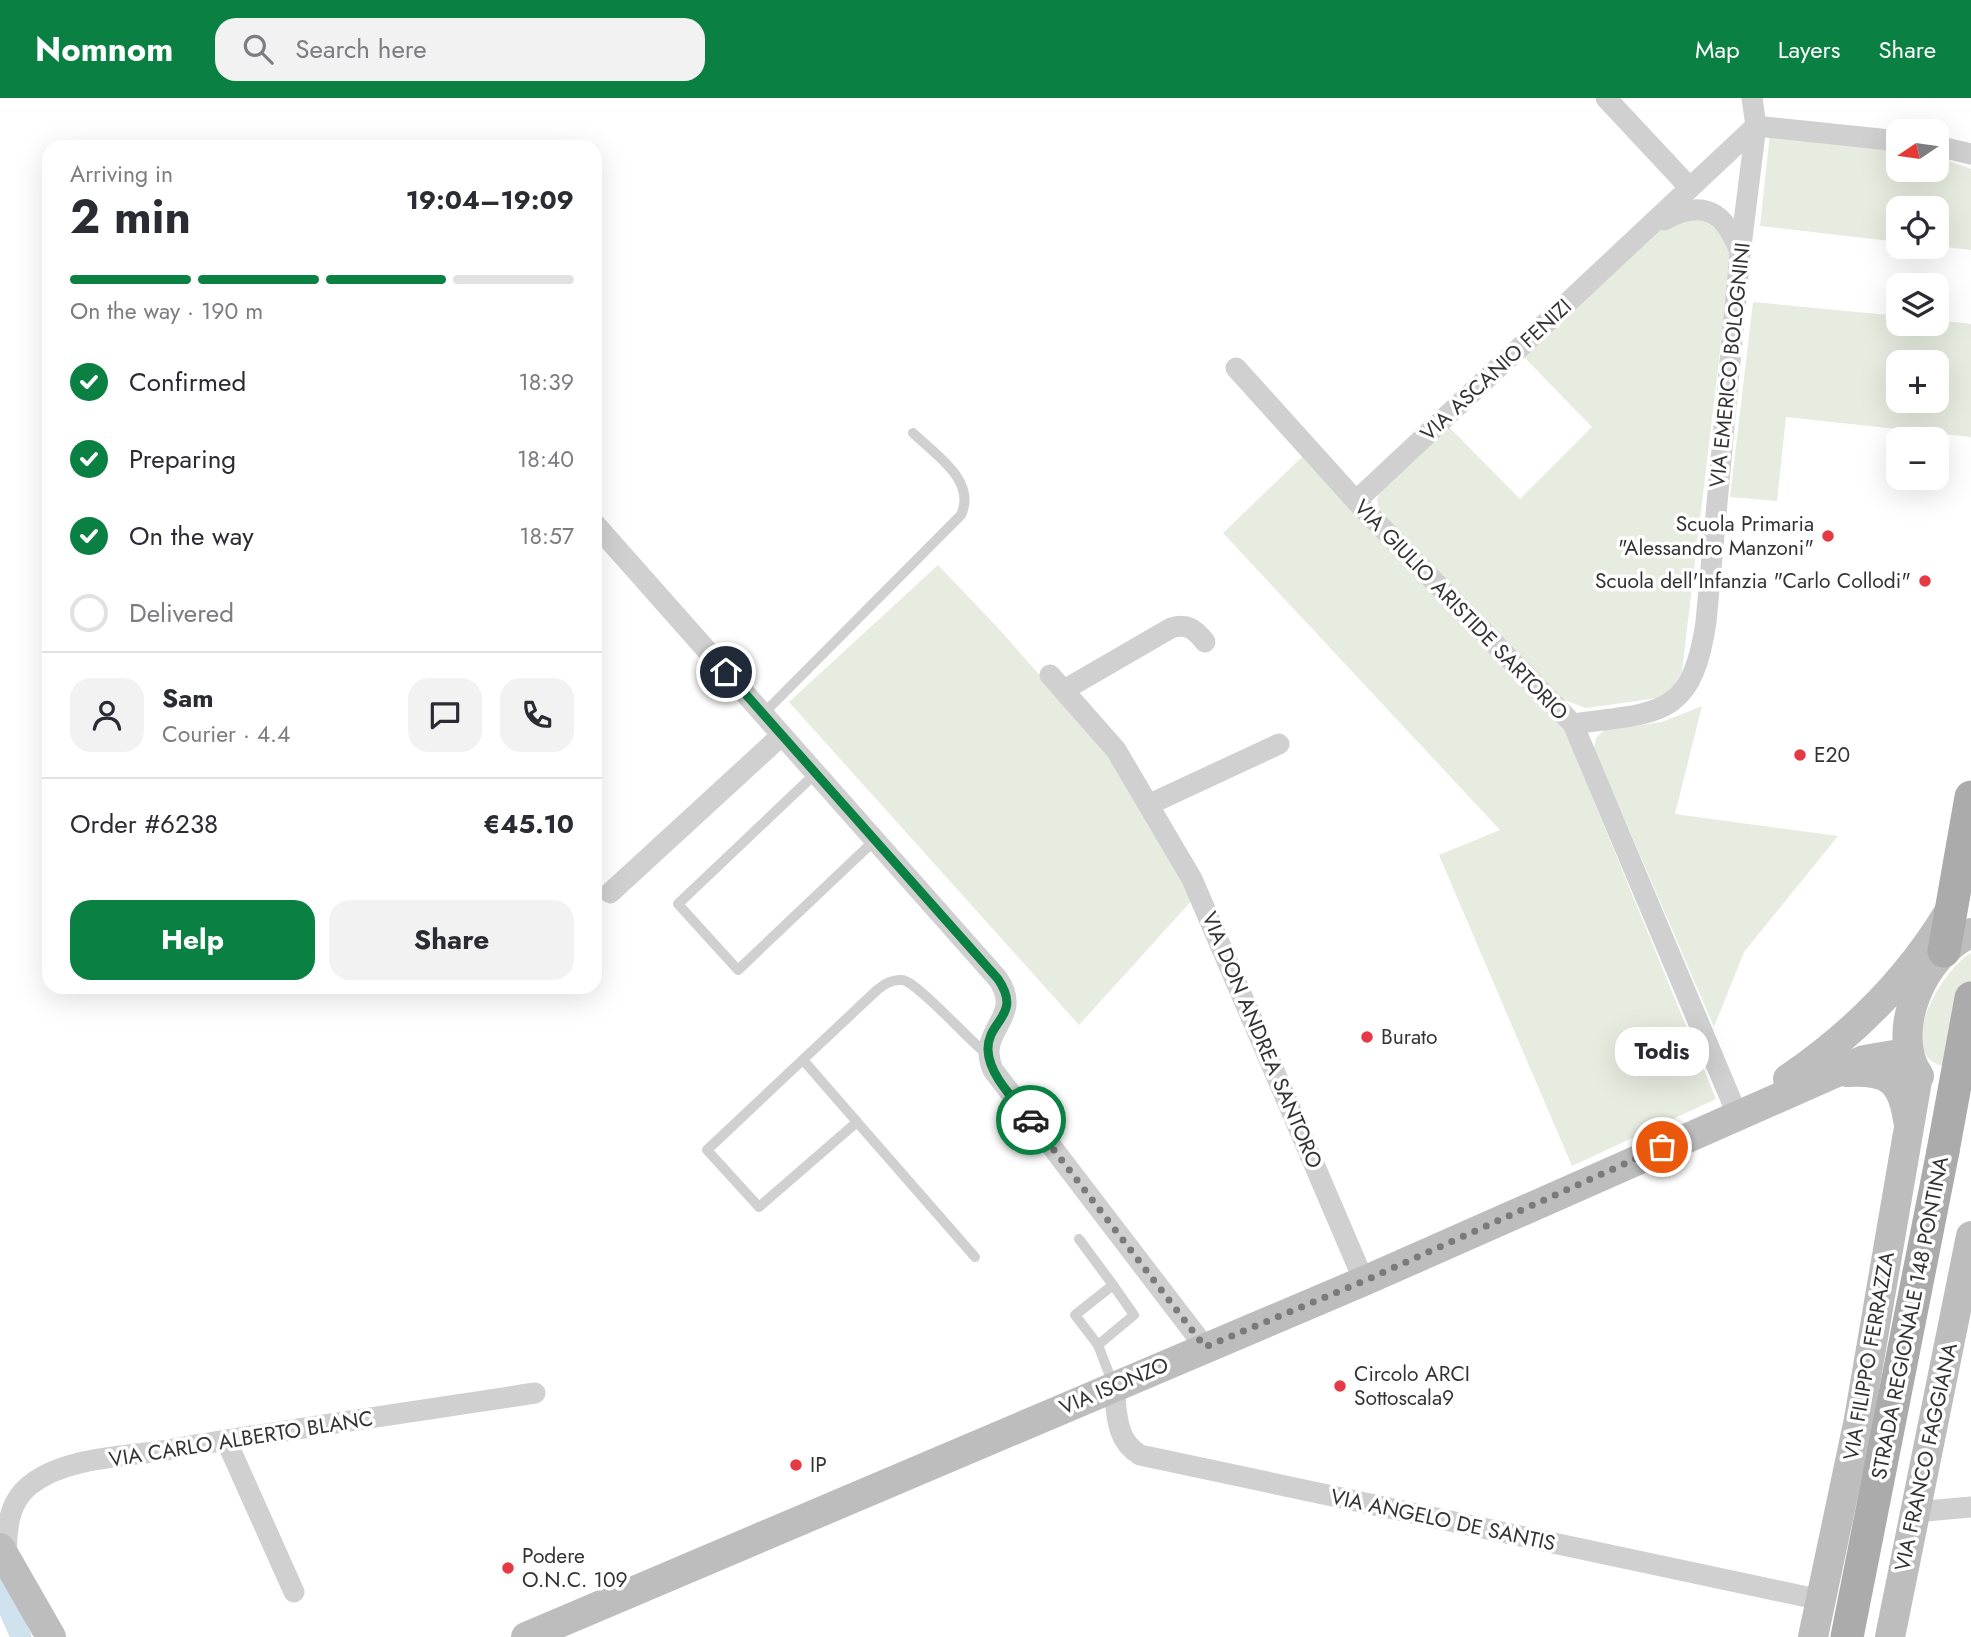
<!DOCTYPE html>
<meta charset="utf-8">
<style>
body{margin:0;font-family:Jost,sans-serif;background:#f2f2f3;color:#2b2b33;height:100vh;display:flex;flex-direction:column;font-size:26px;white-space:nowrap}
*{box-sizing:border-box;margin:0}
p{font-size:23px;color:#7c7c81}
.icon{flex:none;width:38px;height:38px;fill:none;stroke:currentColor;stroke-width:2;stroke-linecap:round;stroke-linejoin:round}
.map{position:relative;flex:1;overflow:hidden}
.panel{position:absolute;left:42px;top:42px;width:560px;height:854px;display:flex;flex-direction:column;background:#fff;border-radius:21px;box-shadow:0 7px 28px #0002}
.panel>*{flex:none}
.needle{width:46px;rotate:257deg}
.controls{position:absolute;left:1886px;top:21px;display:grid;gap:14px}
.controls a{display:grid;place-items:center;width:63px;height:63px;border-radius:14px;background:#fff;box-shadow:0 7px 28px #0002;font-size:35px}
.pin{position:absolute;display:grid;place-items:center;width:60px;height:60px;color:#fff;margin:-30px;border:4px solid #fff;border-radius:50%;box-shadow:0 2px 7px #0007}
.courier{position:absolute;display:grid;place-items:center;width:70px;height:70px;margin:-35px;border:5px solid #0b8043;border-radius:50%;background:#fff;color:#222;box-shadow:0 2px 9px #0007}
.bubble{position:absolute;height:49px;border-radius:21px;background:#fff;box-shadow:0 7px 28px #0002;font-size:23px;font-weight:700;line-height:49px;text-align:center}
.head em{font-style:normal;font-weight:700}
.head div{display:flex;flex-direction:column-reverse}
.head{display:flex;align-items:center;justify-content:space-between;height:119px;padding:0 28px}
h1{font-size:46px;font-weight:700;line-height:52px}
.bar{display:grid;grid-template-columns:repeat(4,1fr);gap:10px 7px;align-content:center;height:84px;padding:0 28px}
.bar i{height:9px;border-radius:5px;background:#e1e1e2}
.bar .current{background:#0b8043}
.bar p{grid-column:span 4}
.line{display:flex;align-items:center;gap:18px;padding:0 28px;border-top:2px solid #e1e1e2}
.line div{flex:1}
.round{display:grid;place-items:center;flex:none;width:74px;height:74px;border-radius:21px;background:#f2f2f3}
ol{padding:0 28px;list-style:none}
li{display:flex;align-items:center;gap:21px;height:77px}
li p{margin-inline-start:auto}
li .icon{padding:7px;border-radius:50%;background:#0b8043;color:#fff;stroke-width:4}
li:last-child{color:#7c7c81}
li i{width:38px;height:38px;border:4px solid #e1e1e2;border-radius:50%}
.cta{display:flex;gap:14px;margin-top:auto;padding:14px 28px}
.cta a{flex:1;height:80px;border-radius:21px;background:#0b8043;color:#fff;font-size:28px;font-weight:700;line-height:80px;text-align:center}
.cta a+a{background:#f2f2f3;color:#2b2b33}
header{display:flex;align-items:center;gap:42px;box-sizing:border-box;height:98px;padding:0 35px;background:#0b8043;color:#fff}
header strong{font-size:33px}
nav{display:flex;gap:38px;margin-inline-start:auto;font-size:24px}
.search{width:490px;height:63px;background:#f2f2f3;display:flex;align-items:center;gap:18px;box-sizing:border-box;padding:0 24px;border-radius:21px;color:#7c7c81;font-size:26px}
.map>svg:first-child{display:block}
</style>
<header>
<strong>Nomnom</strong>
<div class="search"><svg class="icon" aria-label="search" viewBox="0 0 24 24"><circle cx="10" cy="10" r="6"/><path d="M15 15l6 6"/></svg>Search here</div>
<nav><a>Map</a><a>Layers</a><a>Share</a></nav>
</header>
<div class="map">
<svg width="1971" height="1539" viewBox="0 0 1971 1539">
<rect width="100%" height="100%" fill="#fff"/>
<g fill="#e6ecdf" fill-rule="evenodd">
<path d="M1770 35 1899 53V72H1937V59L1971 71V152L1937 148V110H1899V144L1760 128Z"/>
<path d="M1699 120C1719 131 1725 140 1731 161L1682 573 1672 591 1658 600 1586 610 1564 602 1381 415 1377 403 1379 392 1449 329 1520 401 1592 329 1522 257 1663 128Z"/>
<path d="M1753 204 1899 218V226H1937V222L1971 226V339L1786 319 1777 403 1730 399ZM1937 264V303H1899V264Z"/>
<path d="M1302 359 1542 600 1566 635 1716 1001 1572 1068 1439 757 1500 732 1223 435Z"/>
<path d="M938 467 999 531 1101 647 1195 799 1079 927 789 604Z"/>
<path d="M1702 608 1675 716 1838 738 1744 854 1714 929 1594 650 1596 640 1604 632 1662 624Z"/>
<path d="M1971 855V962C1962 965 1949 971 1939 967 1895 949 1944 870 1971 855Z"/>
</g>
<g fill="none" stroke-linecap="round" stroke-linejoin="round">
<path stroke="#cfe2ee" stroke-width="21" d="M0 1491 21 1539"/>
<g stroke="#d0d0d0" stroke-width="10">
<path d="M763 616 961 417C977 383 935 356 913 335"/>
<path d="M816 675 678 806 738 872 875 742"/>
<path d="M804 963 857 1024"/>
<path d="M1079 1141 1113 1187 1075 1217 1098 1247 1113 1286"/>
<path d="M975 1159 857 1024 759 1109 707 1052 877 892C884 886 892 881 902 882 917 883 969 943 988 957"/>
<path d="M1098 1247 1134 1217 1113 1187"/>
</g>
<g stroke="#d0d0d0" stroke-width="21">
<path d="M1606 0 1690 90"/>
<path d="M1752 0 1756 28 1899 43"/>
<path d="M1937 48 1971 56"/>
<path d="M1664 122C1703 100 1725 114 1740 154"/>
<path d="M1236 270 1356 403 1573 626 1737 1016"/>
<path d="M1356 403 1756 28"/>
<path d="M595 426 998 881C1025 921 975 931 993 972L1205 1249"/>
<path d="M1050 577 1116 652 1192 781 1364 1183"/>
<path d="M1064 592 1171 530C1187 525 1195 531 1205 544"/>
<path d="M1573 626C1658 614 1692 621 1706 524L1740 156 1756 28"/>
<path d="M1150 706 1279 646"/>
<path d="M610 795 782 637"/>
<path d="M1114 1289C1117 1315 1115 1342 1140 1357L1821 1502"/>
<path d="M226 1342 294 1494"/>
<path d="M1915 1414 1971 1409"/>
<path d="M6 1459C7 1433 7 1405 30 1387 65 1359 124 1359 167 1352 290 1331 412 1314 535 1295"/>
</g>
<g stroke="#bdbdbd" stroke-width="30">
<path d="M1848 974C1887 972 1902 981 1908 1022"/>
<path d="M1919 978C1888 933 1924 855 1971 835"/>
<path d="M1788 981C1854 936 1908 882 1949 814"/>
<path d="M0 1450 51 1539"/>
<path d="M526 1539 1364 1183 1864 962 1894 957 1911 964"/>
<path d="M1813 1539 1859 1321 1918 977"/>
<path d="M1890 1539 1971 1138"/>
</g>
<g stroke="#ababab" stroke-width="33">
<path d="M1944 853 1971 699"/>
<path d="M1847 1539 1943 1053"/>
</g>
<path stroke="#ababab" stroke-width="33" d="M1943 1053 1971 900"/>
</g>
<g fill="none" stroke-linecap="round" stroke-linejoin="round">
<path stroke="#7a7a7a" stroke-width="7" stroke-dasharray="0 12.6" d="M1031 1022 1205 1249 1364 1183 1662 1049"/>
<path stroke="#0b8043" stroke-width="9" d="M726 574 998 881C1023 918 987 922 988 952 989 978 1015 1002 1031 1022"/>
</g>
<g fill="#e63946" stroke="#fff" stroke-width="2.5">
<circle cx="1828" cy="438" r="7"/>
<circle cx="1925" cy="483" r="7"/>
<circle cx="1800" cy="657" r="7"/>
<circle cx="1367" cy="939" r="7"/>
<circle cx="1340" cy="1288" r="7"/>
<circle cx="796" cy="1367" r="7"/>
<circle cx="508" cy="1470" r="7"/>
</g>
<g text-anchor="middle" stroke-width="7" stroke-linejoin="round" paint-order="stroke">
<g font-size="21" fill="#333" stroke="#fff">
<text transform="translate(1730 267) rotate(-84)" y="7">VIA EMERICO BOLOGNINI</text>
<text transform="translate(1496 272) rotate(-43)" y="7">VIA ASCANIO FENIZI</text>
<text transform="translate(1461 512) rotate(46)" y="7">VIA GIULIO ARISTIDE SARTORIO</text>
<text transform="translate(1262 942) rotate(67)" y="7">VIA DON ANDREA SANTORO</text>
<text transform="translate(1910 1220) rotate(-79)" y="7">STRADA REGIONALE 148 PONTINA</text>
<text transform="translate(1869 1258) rotate(-80)" y="7">VIA FILIPPO FERRAZZA</text>
<text transform="translate(1114 1288) rotate(-23)" y="7">VIA ISONZO</text>
<text transform="translate(241 1341) rotate(-9)" y="7">VIA CARLO ALBERTO BLANC</text>
<text transform="translate(1926 1359) rotate(-78)" y="7">VIA FRANCO FAGGIANA</text>
<text transform="translate(1443 1422) rotate(12)" y="7">VIA ANGELO DE SANTIS</text>
</g>
<g font-size="21" fill="#333" stroke="#fff" text-anchor="start">
<text x="1814" y="433" text-anchor="end">Scuola Primaria<tspan x="1814" dy="24">"Alessandro Manzoni"</tspan></text>
<text x="1911" y="490" text-anchor="end">Scuola dell'Infanzia "Carlo Collodi"</text>
<text x="1814" y="664">E20</text>
<text x="1381" y="946">Burato</text>
<text x="1354" y="1283">Circolo ARCI<tspan x="1354" dy="24">Sottoscala9</tspan></text>
<text x="810" y="1374">IP</text>
<text x="522" y="1465">Podere<tspan x="522" dy="24">O.N.C. 109</tspan></text>
</g>
</g>
</svg>
<div class="controls">
<a><svg class="needle" viewBox="-14 -14 28 28"><path d="M0-13l5 13h-10z" fill="#e53935"/><path d="M0 13l5-13h-10z" fill="#7c7c81"/></svg></a>
<a><svg class="icon" aria-label="locate" viewBox="0 0 24 24"><circle cx="12" cy="12" r="6"/><path d="M12 2v4M12 18v4M2 12h4M18 12h4"/></svg></a>
<a><svg class="icon" aria-label="layers" viewBox="0 0 24 24"><path d="M12 4l9 5-9 5-9-5zM3 14l9 5 9-5"/></svg></a>
<a>+</a>
<a>−</a>
</div>
<div class="pin" style="left:1662px;top:1049px;background:#ea580c"><svg class="icon" aria-label="bag" viewBox="0 0 24 24"><path d="M5 8h14l-1 12H6zM9 8a3 3 0 0 1 6 0"/></svg></div>
<div class="pin" style="left:726px;top:574px;background:#1f2937"><svg class="icon" aria-label="home" viewBox="0 0 24 24"><path d="M3 11l9-7 9 7M6 9v11h12V9"/></svg></div>
<div class="courier" style="left:1031px;top:1022px"><svg class="icon" aria-label="car" viewBox="0 0 24 24"><path d="M5 17H2v-5l4-1 3-4h7l3 4 3 1v5h-3M9 17h6M6 11h13"/><circle cx="7" cy="17" r="2"/><circle cx="17" cy="17" r="2"/></svg></div>
<div class="bubble" style="left:1615px;top:929px;width:94px">Todis</div>
<section class="panel">
<div class="head"><div><h1>2 min</h1><p>Arriving in</p></div><em>19:04–19:09</em></div>
<div class="bar"><i class="current"></i><i class="current"></i><i class="current"></i><i></i><p>On the way · 190 m</p></div>
<ol>
<li><svg class="icon" aria-label="check" viewBox="0 0 24 24"><path d="M5 12l5 5 9-10"/></svg>Confirmed<p>18:39</p></li>
<li><svg class="icon" aria-label="check" viewBox="0 0 24 24"><path d="M5 12l5 5 9-10"/></svg>Preparing<p>18:40</p></li>
<li><svg class="icon" aria-label="check" viewBox="0 0 24 24"><path d="M5 12l5 5 9-10"/></svg>On the way<p>18:57</p></li>
<li><i></i>Delivered</li>
</ol>
<div class="line" style="height:126px"><a class="round"><svg class="icon" aria-label="person" viewBox="0 0 24 24"><circle cx="12" cy="8" r="4"/><path d="M4 21q1-7 8-7t8 7"/></svg></a><div><b>Sam</b><p>Courier · 4.4</p></div><a class="round"><svg class="icon" aria-label="chat" viewBox="0 0 24 24"><path d="M4 5h16v11H9l-5 4z"/></svg></a><a class="round"><svg class="icon" aria-label="phone" viewBox="0 0 24 24"><path d="M5 4h4l2 5-3 2q2 4 5 5l2-3 5 2v4C11 20 4 13 5 4z"/></svg></a></div>
<div class="line" style="height:91px"><div>Order #6238</div><b>€45.10</b></div>
<div class="cta"><a>Help</a><a>Share</a></div>
</section>
</div>
